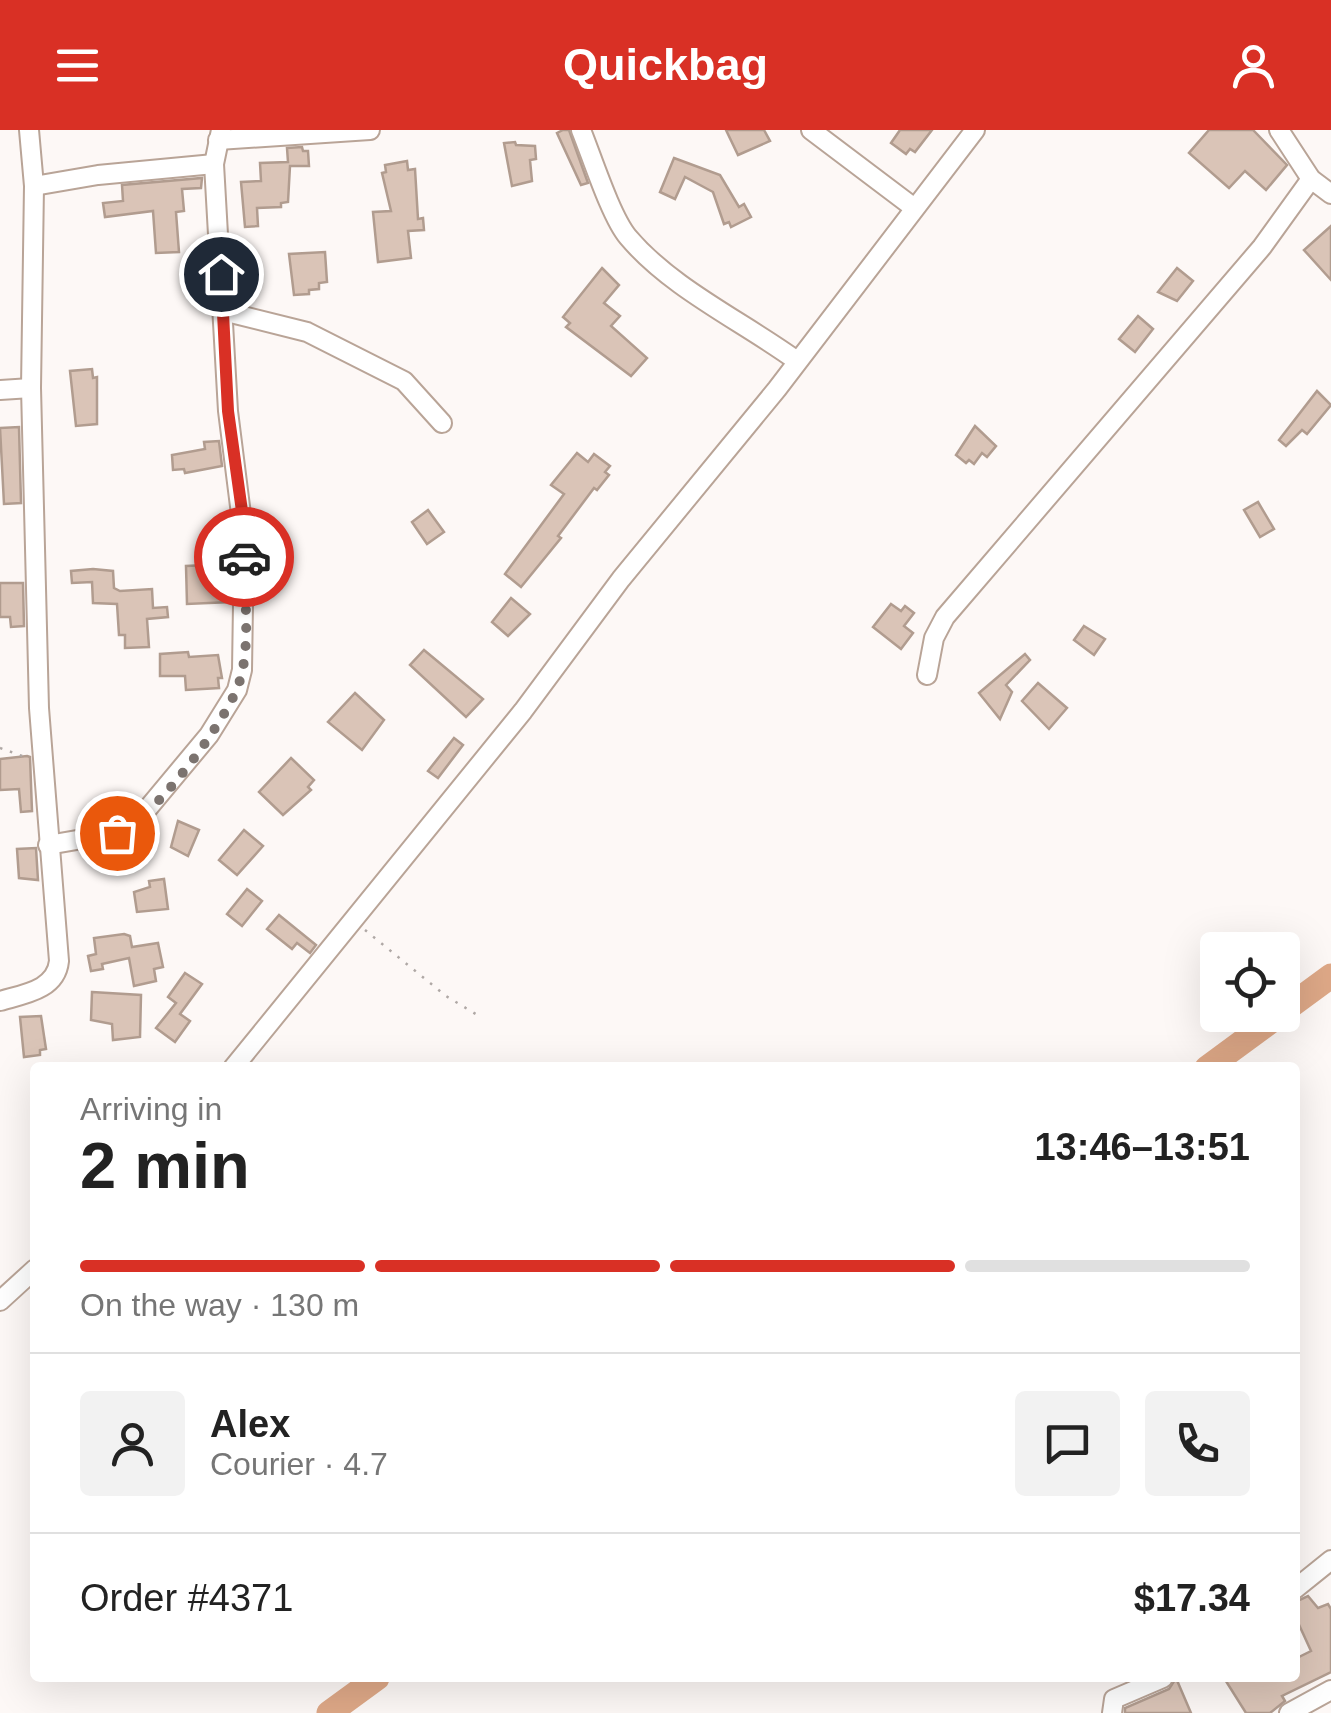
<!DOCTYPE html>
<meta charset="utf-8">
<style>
body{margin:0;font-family:Helvetica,sans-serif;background:#f2f2f2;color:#222;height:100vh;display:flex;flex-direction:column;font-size:38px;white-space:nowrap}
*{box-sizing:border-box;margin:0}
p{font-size:32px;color:#767676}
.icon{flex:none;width:55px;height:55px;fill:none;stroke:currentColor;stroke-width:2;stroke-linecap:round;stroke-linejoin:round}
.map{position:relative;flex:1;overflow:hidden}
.drawer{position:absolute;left:30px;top:932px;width:1270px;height:620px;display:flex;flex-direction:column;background:#fff;border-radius:10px;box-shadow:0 10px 40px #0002}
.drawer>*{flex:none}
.buttons{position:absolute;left:1200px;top:802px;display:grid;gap:20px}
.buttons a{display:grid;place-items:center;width:100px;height:100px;border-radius:10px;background:#fff;box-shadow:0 10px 40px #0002;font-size:50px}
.pin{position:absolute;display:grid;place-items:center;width:85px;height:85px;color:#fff;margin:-42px;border:5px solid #fff;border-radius:50%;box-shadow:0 2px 10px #0007}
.courier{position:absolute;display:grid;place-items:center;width:100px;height:100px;margin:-50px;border:8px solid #d93025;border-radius:50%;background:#fff;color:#222;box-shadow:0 2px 12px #0007}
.head em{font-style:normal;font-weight:700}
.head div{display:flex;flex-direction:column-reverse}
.head{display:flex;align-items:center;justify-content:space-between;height:170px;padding:0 50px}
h1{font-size:65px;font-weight:700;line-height:75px}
.bar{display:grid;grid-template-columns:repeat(4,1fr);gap:15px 10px;align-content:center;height:120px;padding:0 50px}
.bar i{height:12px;border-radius:8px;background:#e0e0e0}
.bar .current{background:#d93025}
.bar p{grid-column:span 4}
.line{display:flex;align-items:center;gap:25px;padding:0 50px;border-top:2px solid #e0e0e0}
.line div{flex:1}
.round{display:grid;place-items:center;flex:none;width:105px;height:105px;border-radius:10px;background:#f2f2f2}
header{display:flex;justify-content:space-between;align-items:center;height:130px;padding:0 50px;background:#d93025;color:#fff;font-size:45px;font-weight:700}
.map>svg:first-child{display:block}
</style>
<header><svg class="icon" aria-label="menu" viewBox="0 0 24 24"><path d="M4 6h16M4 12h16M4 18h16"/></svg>Quickbag<svg class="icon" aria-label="person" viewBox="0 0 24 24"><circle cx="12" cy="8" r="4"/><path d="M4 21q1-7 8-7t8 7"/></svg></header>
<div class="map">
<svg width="1331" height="1583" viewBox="0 0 1331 1583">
<rect width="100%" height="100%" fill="#fdf8f6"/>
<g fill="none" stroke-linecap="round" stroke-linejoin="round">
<g stroke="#dea887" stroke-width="25">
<path d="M1282 882 1331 846"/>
<path d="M1207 938 1279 885"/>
<path d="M329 1583 377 1548"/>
</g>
</g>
<g fill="#dac4b7" stroke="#b19c8f" stroke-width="2.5">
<path d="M563 0H569L588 53 581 55 557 3Z"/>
<path d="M726 0H764L770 11 738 25Z"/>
<path d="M900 0H932L915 22 910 19 906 24 891 13Z"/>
<path d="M1209 0H1253L1287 35 1266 60 1245 41 1229 58 1189 23Z"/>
<path d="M515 12 516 15 535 16 536 29 530 30 532 51 512 56 504 13Z"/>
<path d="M302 17 303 21H308L309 36H290L288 72 281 73V77L257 78 258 96 245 97 241 52 261 51 260 33 288 32 287 18Z"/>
<path d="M674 28 720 45 739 77 744 74 751 87 731 97 729 92 724 94 713 62 685 47 675 69 660 62Z"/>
<path d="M407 31 408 40 415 39 418 89 423 88 424 100 408 101 411 128 378 132 373 82 391 81 382 43 386 42 385 35Z"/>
<path d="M202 48 201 58 182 59 184 81 176 82 179 122 156 123 153 81 105 87 103 73 123 71 122 55Z"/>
<path d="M1331 96V150L1304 120Z"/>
<path d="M325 122 327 152 319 153V159L309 160V164L294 165 289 124Z"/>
<path d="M602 138 619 155 604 173 620 186 611 196 647 228 631 246 566 197 570 193 563 187Z"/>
<path d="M1177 138 1193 151 1177 171 1158 162Z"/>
<path d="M1138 186 1153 199 1135 222 1119 209Z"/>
<path d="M92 239 93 248 97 247V294L76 296 70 241Z"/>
<path d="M1317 261 1331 275 1307 304 1302 300 1286 316 1279 310Z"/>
<path d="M975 296 996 316 987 327 982 323 974 334 969 330 966 333 956 325Z"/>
<path d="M19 297 21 373 4 374 0 298Z"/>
<path d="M219 311 222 336 185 343 184 339 173 340 172 325 205 319 204 312Z"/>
<path d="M577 323 588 332 594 324 610 336 605 342 609 345 597 360 594 358 558 406 561 408 521 457 505 444 564 364 551 355Z"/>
<path d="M1258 372 1274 399 1260 407 1244 380Z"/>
<path d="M428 380 444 402 427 414 412 392Z"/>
<path d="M231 434V472L187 474 186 436Z"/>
<path d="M93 439 113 441 114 458 120 461 152 459 153 478 167 477 168 487 147 489 149 517 125 518V505H119L117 474 93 473 92 452 72 453 71 441Z"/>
<path d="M0 453H23L24 496 11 497 10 487H0Z"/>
<path d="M511 468 530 484 508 506 492 492Z"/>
<path d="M891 474 901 481 905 476 914 483 904 496 913 503 901 519 873 497Z"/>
<path d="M1084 496 1105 509 1094 525 1074 510Z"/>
<path d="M424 520 483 569 466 587 410 535Z"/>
<path d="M188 522 189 527 218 525 222 548H218L219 558 186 560 185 546H160V524Z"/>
<path d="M1025 524 1030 530 1006 555 1012 562 1000 589 979 563Z"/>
<path d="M1038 553 1067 578 1049 599 1022 571Z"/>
<path d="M355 563 384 590 362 620 328 592Z"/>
<path d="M454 608 463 615 438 648 428 641Z"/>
<path d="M27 626 30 627 32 681 21 682 19 659 0 660V629Z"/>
<path d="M291 628 314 650 308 657 311 660 283 685 259 662Z"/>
<path d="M178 691 199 700 188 726 171 717Z"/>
<path d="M244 700 263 716 237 745 219 730Z"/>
<path d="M36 718 38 750 19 748 17 719Z"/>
<path d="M164 749 168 779 137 782 134 762 150 757 149 751Z"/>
<path d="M247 759 262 771 242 796 227 784Z"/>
<path d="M279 785 316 815 310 823 297 813 292 819 267 799Z"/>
<path d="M124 804 130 806 132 817 158 813 163 837 154 839 156 851 134 856 129 828 102 834 103 839 91 841 88 826 96 824 94 808Z"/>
<path d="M185 843 202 854 180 884 190 891 175 912 156 898 176 873 168 867Z"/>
<path d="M92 862 141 865 140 907 113 910 112 894 91 890Z"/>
<path d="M41 886 46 919 40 920V925L24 927 20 887Z"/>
<path d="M1308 1466 1318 1478 1328 1474 1331 1479V1542L1282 1566 1285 1571 1270 1583H1246L1224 1548H1295V1529L1311 1521 1295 1486V1472Z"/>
<path d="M1176 1548 1191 1583H1125V1578L1169 1559Z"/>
</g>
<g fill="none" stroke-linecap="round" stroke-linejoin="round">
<g stroke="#b9a497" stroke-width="22">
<g id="street">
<path d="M581 0C592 27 611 87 628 107 672 159 742 191 797 231"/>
<path d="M811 0 913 77"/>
<path d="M1279 0 1311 49 1331 64"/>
<path d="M218 10 370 0"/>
<path d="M34 56 98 45 214 34"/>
<path d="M223 181 307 202 404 251 442 293"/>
<path d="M0 260 31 258"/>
<path d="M927 545 934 508 945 487 1262 117 1311 49"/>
<path d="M48 715 117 703 134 695 209 605 237 560 242 540 244 408 228 281 214 34 221 0"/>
<path d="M0 871C24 864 56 860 59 831L39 578 31 258 34 56 29 0"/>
<path d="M233 938 523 581 621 449 777 259 975 0"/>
<path d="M0 1171 35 1139"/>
<path d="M1295 1459 1331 1430"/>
<path d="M1112 1583 1114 1569 1163 1548"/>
<path d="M1289 1583 1331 1560"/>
</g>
</g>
<g stroke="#afa8a5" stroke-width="2.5" stroke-dasharray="2.5 8" stroke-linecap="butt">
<path d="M0 618 28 628"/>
<path d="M365 800 446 866 479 886"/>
</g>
<use href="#street" stroke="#fff" stroke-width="18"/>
</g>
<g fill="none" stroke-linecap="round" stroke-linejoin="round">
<path stroke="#7b736f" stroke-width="10" stroke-dasharray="0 18" d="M117 703C153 691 230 587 240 550 251 512 244 466 244 427"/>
<path stroke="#d93025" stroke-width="12" d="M221 144 228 281 242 381 244 427"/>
</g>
</svg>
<div class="buttons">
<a><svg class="icon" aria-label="locate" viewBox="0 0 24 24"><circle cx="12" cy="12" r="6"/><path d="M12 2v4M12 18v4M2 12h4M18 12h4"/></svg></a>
</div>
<div class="pin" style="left:117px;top:703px;background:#ea580c"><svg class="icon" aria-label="bag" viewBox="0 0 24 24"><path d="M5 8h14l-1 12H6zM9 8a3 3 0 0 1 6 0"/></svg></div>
<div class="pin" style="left:221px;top:144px;background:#1f2937"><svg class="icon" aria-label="home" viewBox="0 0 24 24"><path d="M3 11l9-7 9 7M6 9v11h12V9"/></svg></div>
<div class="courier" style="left:244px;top:427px"><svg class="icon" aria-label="car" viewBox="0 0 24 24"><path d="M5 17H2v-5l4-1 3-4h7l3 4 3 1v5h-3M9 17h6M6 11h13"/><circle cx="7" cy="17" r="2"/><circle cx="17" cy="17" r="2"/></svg></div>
<section class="drawer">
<div class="head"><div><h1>2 min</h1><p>Arriving in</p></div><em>13:46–13:51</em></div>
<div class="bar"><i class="current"></i><i class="current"></i><i class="current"></i><i></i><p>On the way · 130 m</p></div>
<div class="line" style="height:180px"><a class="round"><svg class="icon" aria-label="person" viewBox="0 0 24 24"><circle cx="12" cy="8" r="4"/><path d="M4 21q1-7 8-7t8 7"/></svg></a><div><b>Alex</b><p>Courier · 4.7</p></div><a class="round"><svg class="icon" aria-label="chat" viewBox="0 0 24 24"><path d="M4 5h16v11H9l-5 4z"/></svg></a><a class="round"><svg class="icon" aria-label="phone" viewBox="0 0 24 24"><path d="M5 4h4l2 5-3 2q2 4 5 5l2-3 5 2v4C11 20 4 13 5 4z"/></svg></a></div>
<div class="line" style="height:130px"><div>Order #4371</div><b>$17.34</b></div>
</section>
</div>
